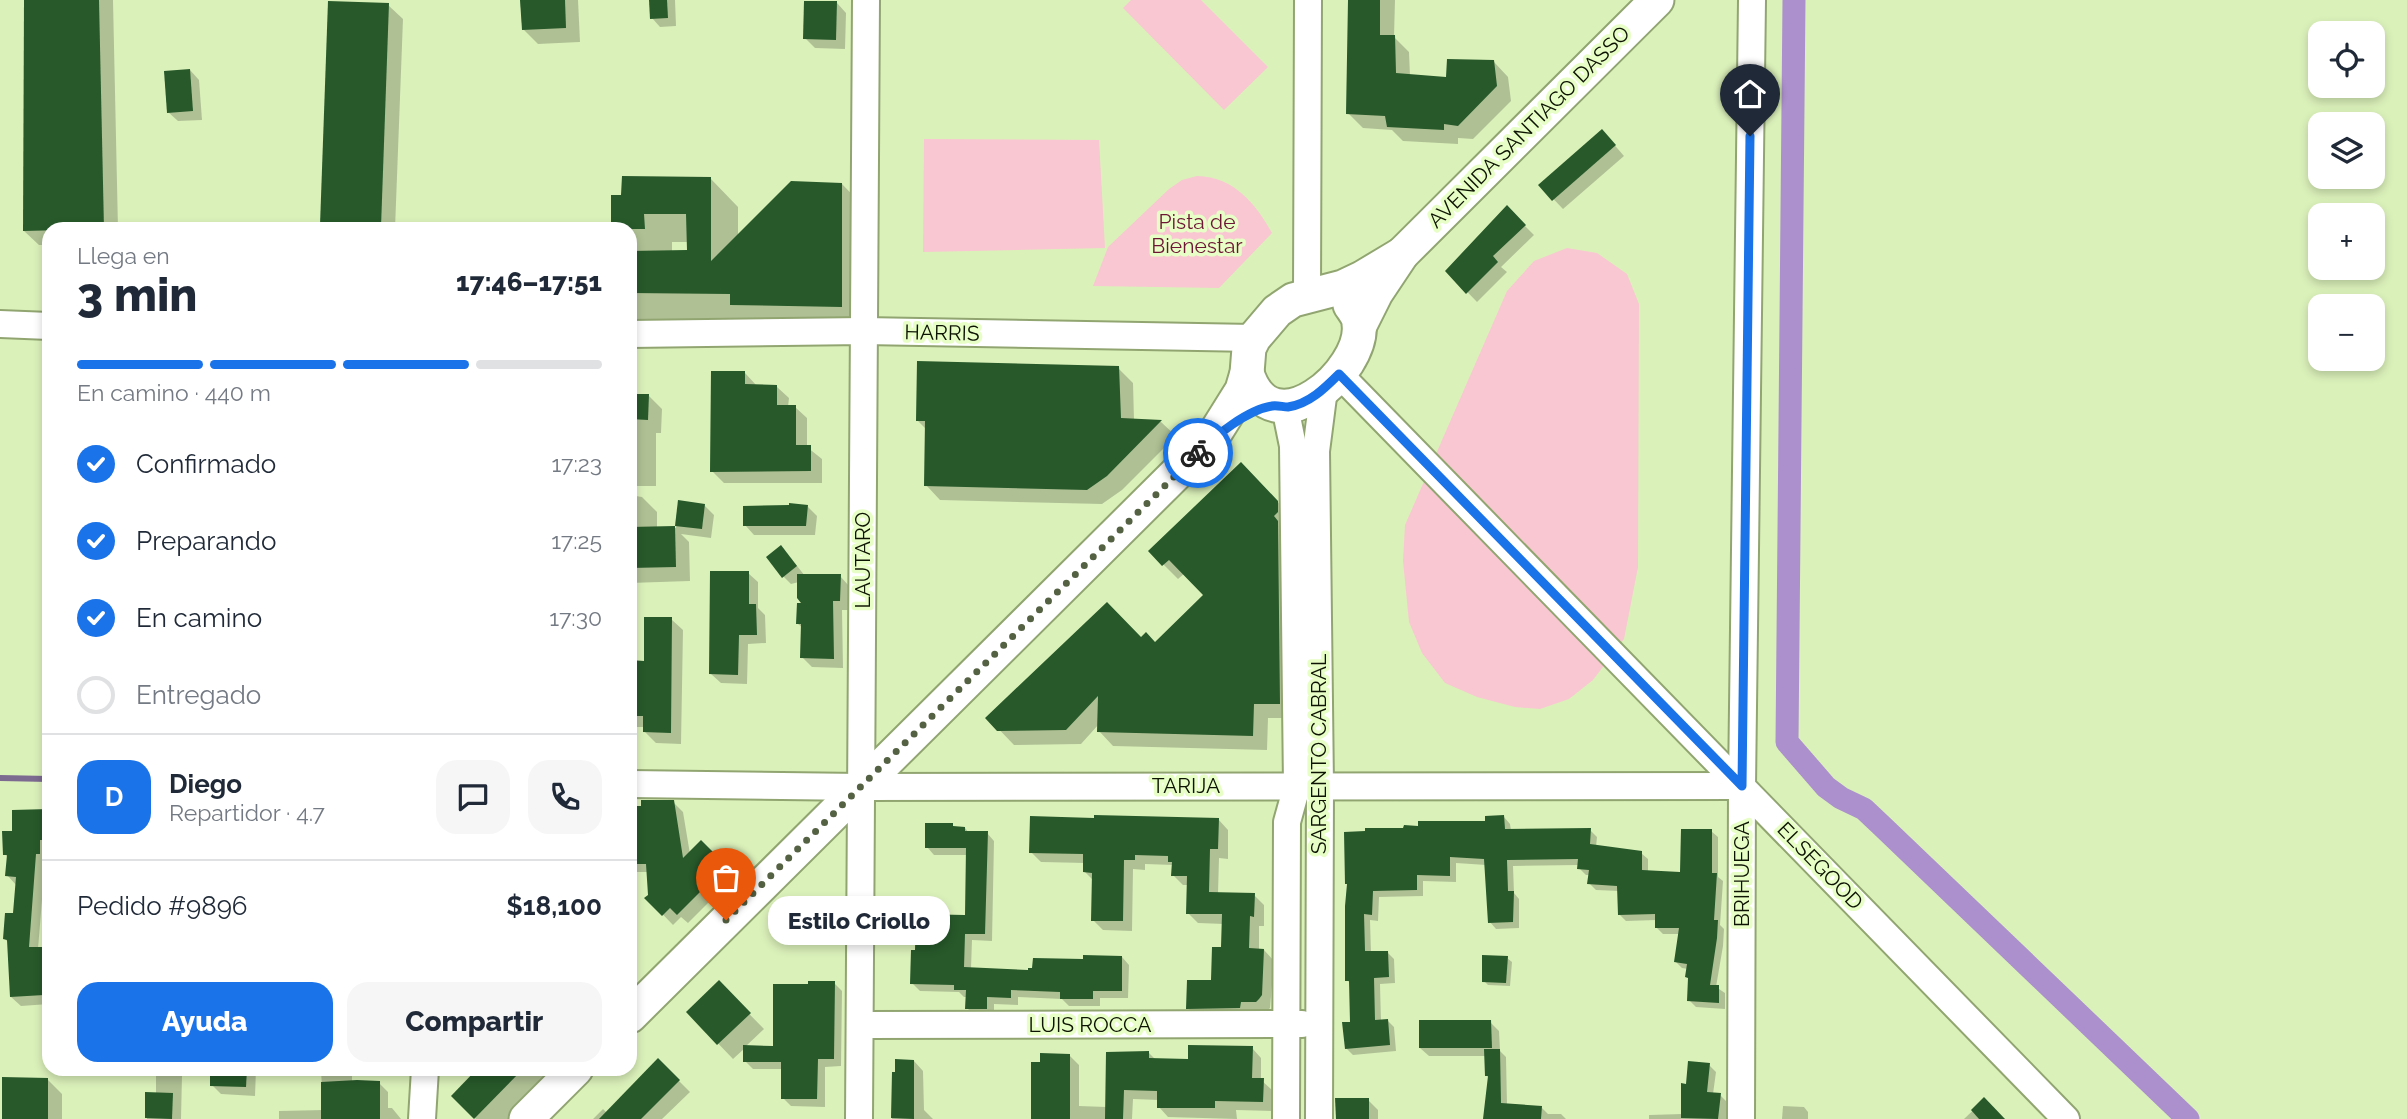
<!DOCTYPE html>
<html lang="es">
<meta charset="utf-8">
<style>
body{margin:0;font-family:Raleway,sans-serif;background:#f6f6f7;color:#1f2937;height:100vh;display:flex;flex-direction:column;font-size:26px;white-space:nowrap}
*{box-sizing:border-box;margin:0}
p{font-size:23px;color:#747a83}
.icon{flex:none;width:38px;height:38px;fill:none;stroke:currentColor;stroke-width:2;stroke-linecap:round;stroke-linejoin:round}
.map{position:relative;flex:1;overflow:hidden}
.details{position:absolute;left:42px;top:222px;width:595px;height:854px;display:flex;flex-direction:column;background:#fff;border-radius:21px;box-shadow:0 4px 10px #0003}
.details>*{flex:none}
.tools{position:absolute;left:2308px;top:21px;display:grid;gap:14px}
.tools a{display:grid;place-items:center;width:77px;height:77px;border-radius:14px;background:#fff;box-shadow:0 4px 10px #0003;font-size:35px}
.pin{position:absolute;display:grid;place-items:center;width:60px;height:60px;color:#fff;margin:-72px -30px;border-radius:50% 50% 50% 0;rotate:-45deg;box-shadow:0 0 7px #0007}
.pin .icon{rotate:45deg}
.courier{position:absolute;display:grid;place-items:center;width:70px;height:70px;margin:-35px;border:5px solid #1a73e8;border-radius:50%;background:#fff;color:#222;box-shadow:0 2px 9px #0007}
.bubble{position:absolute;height:49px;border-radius:21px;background:#fff;box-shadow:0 4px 10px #0003;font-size:23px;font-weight:800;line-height:49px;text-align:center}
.head em{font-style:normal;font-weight:800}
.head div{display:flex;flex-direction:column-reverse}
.head{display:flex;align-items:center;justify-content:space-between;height:119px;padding:0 35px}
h1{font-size:46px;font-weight:800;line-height:52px}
.bar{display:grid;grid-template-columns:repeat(4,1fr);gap:10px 7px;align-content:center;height:84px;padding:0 35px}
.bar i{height:9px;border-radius:5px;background:#e0e1e3}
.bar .selected{background:#1a73e8}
.bar p{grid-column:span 4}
.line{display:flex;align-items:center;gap:18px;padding:0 35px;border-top:2px solid #e0e1e3}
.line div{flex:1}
.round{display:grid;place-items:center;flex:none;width:74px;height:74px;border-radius:21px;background:#f6f6f7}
ol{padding:0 35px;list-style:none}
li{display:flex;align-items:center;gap:21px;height:77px}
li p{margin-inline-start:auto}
li .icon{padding:7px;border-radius:50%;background:#1a73e8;color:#fff;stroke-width:4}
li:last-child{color:#747a83}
li i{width:38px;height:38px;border:4px solid #e0e1e3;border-radius:50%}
.button{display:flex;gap:14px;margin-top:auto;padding:14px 35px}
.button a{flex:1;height:80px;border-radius:21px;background:#1a73e8;color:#fff;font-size:28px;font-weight:800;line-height:80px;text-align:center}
.button a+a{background:#f6f6f7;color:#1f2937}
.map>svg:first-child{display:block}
</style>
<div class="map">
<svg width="2407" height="1119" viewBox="0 0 2407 1119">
<rect width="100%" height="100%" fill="#dbf1ba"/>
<g fill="#f9c7d1">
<path d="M1131 0H1201L1268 67 1224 110 1123 8Z"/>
<path d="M924 139 1099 140 1105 248 923 252Z"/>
<path d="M1197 176C1234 177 1255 203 1272 233L1219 288 1093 286 1108 247 1169 189 1182 180Z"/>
<path d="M1567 248 1597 253 1627 274 1639 304 1638 567 1624 639 1593 680 1569 699 1540 709 1515 707 1477 697 1445 683 1422 653 1409 622 1403 561 1405 525 1507 291 1534 261Z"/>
</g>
<g fill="#0003" fill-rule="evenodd">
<path d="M26 0H113L118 229H49V245H39L24 231Z"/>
<path d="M522 0H578L580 42 538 44 523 29Z"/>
<path d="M651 0H675L676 26 660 27 652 18Z"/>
<path d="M1350 0H1395L1394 37 1409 52 1410 76 1447 79 1494 62 1508 77 1511 101 1473 139 1458 138V144L1403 141 1392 130 1363 128 1348 113Z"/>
<path d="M837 3 846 13 845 49 815 48 805 38Z"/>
<path d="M388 5 403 19 395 229H327L322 224Z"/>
<path d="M190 70 199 80 202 120 178 121 168 112Z"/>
<path d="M1611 141 1624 156 1563 209 1540 185Z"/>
<path d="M710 178 738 207V236L842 184 870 213 869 334 635 321 630 316V229H612V197ZM672 242H689V252H672Z"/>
<path d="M1507 208 1534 235 1501 267 1507 272 1477 302 1447 271Z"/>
<path d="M1118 368 1133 383 1134 420 1161 422 1176 436 1122 490 1102 504 940 500 926 485 927 430 918 421Z"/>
<path d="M745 373 757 386 777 387 789 398 788 407H795L807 418V447L822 459V483H724L712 471Z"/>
<path d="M630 395H648L662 409 661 433H656V486H630Z"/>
<path d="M1256 479 1292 517 1294 718H1268L1267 750 1113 746 1099 731V724L1081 744 1014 745 988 718 1141 639 1155 644 1206 595 1185 573 1178 579 1150 551Z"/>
<path d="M630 495 642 497 657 512V528H676L680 502 704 505 714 515 711 538 681 534 689 542 690 581 630 583Z"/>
<path d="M808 507 817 516 815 535H754L745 525Z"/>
<path d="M790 557 805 576H840L849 586V610H842L843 668 812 667 802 657 803 628 798 624 804 605 799 582 791 584 781 574Z"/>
<path d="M748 573 758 582V608L765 615 766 643 748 644 747 684 721 683 711 674Z"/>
<path d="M671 619 683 630 681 744 656 743 645 732V727H630V662H645Z"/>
<path d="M673 802 683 812 690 854 701 843 739 881 724 895 720 891 688 923 681 917 673 925 647 898 650 895 648 872H630V807H643Z"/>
<path d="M49 810V863H45L38 949 49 957V1004L21 1006 11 997 9 943 5 939 15 915 17 886 7 875 8 858 5 854 14 832Z"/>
<path d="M1504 817 1510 824 1511 830H1590L1597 837 1596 847 1641 853 1648 859V872L1681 874 1711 831 1718 837V877L1723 881 1720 925 1724 929 1723 946 1716 987 1725 993V1009L1696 1007 1689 1000 1688 969 1682 968 1676 962 1680 934H1663L1656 927 1657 920 1626 921 1619 914V891L1596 890 1589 883 1590 875H1586L1579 868V865L1513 866 1514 893 1519 899V928L1496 929 1490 922 1486 865 1456 863V882L1423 881V896L1379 897 1378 921 1370 920 1371 953 1387 952 1394 959 1395 983 1380 984 1381 1021 1387 1020 1394 1027 1396 1051 1353 1055 1346 1048 1352 1023 1351 984 1347 980V906L1405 830 1487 822Z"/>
<path d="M1218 819 1228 830V859L1219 858 1218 894 1254 895 1264 905V926H1259V950H1264L1274 961 1270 1008 1267 1011 1198 1018 1188 1008 1212 982 1223 949 1224 924 1198 923 1188 913V885H1183L1173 875V865L1145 864V870L1133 869 1132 931 1103 930 1093 920 1094 881 1085 872V863L1041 862 1031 852Z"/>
<path d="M952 825 955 828H965L969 833H987L994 841 992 941 972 940 971 969 1030 972 1084 961 1122 957 1129 965 1128 998H1100V1006H1069L1062 999 1018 997V1005L994 1004V1016H975L967 1008V997H964L959 992 920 991 912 983 967 917V855H934L927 847Z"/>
<path d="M1507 958 1512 962 1510 986 1488 985 1484 981Z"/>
<path d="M719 983 764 1029 745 1047 775 1048 809 986 834 983 842 991 841 1066 825 1067V1107L791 1106 783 1098 782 1069H753L745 1061V1048L733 1059 688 1012Z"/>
<path d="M1490 1022 1499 1031 1500 1051 1506 1057 1507 1105 1541 1107 1548 1114H1561L1566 1119H1485L1489 1078 1486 1075V1056H1429L1420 1048Z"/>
<path d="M1252 1048 1261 1058V1080L1272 1090V1111L1236 1110 1237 1119 1168 1117 1159 1107V1100L1133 1099 1132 1119H1032L1041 1064 1069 1055 1079 1065V1106L1107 1107 1149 1053 1156 1060 1190 1061Z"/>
<path d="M658 1060 690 1092 662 1119H593L603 1109 607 1113Z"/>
<path d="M914 1061 923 1071 924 1110 933 1119H892L893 1074Z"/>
<path d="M1709 1065 1716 1072 1713 1094 1720 1095 1726 1101V1119H1649V1115L1682 1114 1687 1085Z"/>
<path d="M156 1069H194V1076H182L181 1119H147V1094H156Z"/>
<path d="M212 1069H256L255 1096 221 1094 212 1085Z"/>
<path d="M321 1069H352V1083H379L388 1092V1108H392L401 1119H279V1111L323 1110Z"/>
<path d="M479 1069H561L513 1119H476L453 1096Z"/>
<path d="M48 1080 62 1094V1119H4Z"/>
<path d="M1368 1100 1378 1110V1119H1338Z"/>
<path d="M1984 1100 2003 1119H1964Z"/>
<path d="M1783 1106 1804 1107 1808 1112V1119H1782Z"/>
</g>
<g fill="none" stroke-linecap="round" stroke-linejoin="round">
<path stroke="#7c6a90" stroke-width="6" d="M0 778 49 779"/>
<path stroke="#ac90cd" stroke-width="23" d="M1794 0 1787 742 1826 787 1841 798 1864 809 1882 826 2188 1119"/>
</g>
<g fill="#27592a">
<path d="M24 0H99L104 229 23 231Z"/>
<path d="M520 0H565L566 28 522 30Z"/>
<path d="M649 0H667L668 18 650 19Z"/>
<path d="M1348 0H1380V35H1395L1396 73 1446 77 1447 59 1494 60 1497 86 1458 126 1444 124V130L1387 127 1385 116 1346 114Z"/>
<path d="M328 1 389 3 381 227 320 225Z"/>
<path d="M804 1H837L836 40 803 39Z"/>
<path d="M190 69 193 111 167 113 164 71Z"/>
<path d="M1602 129 1616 145 1552 201 1538 185Z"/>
<path d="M622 176 711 177V261L791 181 842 183V307L730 305V294L630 293V251L687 250 686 214H644L645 229H611V195H621Z"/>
<path d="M1507 205 1526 225 1493 256 1498 262 1466 294 1445 271Z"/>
<path d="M917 361 1119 366 1121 418 1162 420 1107 476 1087 490 924 486 925 421H916Z"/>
<path d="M711 371H745V384L777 385V405H796V445H811V471L710 472Z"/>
<path d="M630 394H649L648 420 630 419Z"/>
<path d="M1241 462 1278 501V512L1274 516 1278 521 1280 704H1254L1253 736 1097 732 1098 696 1066 730 997 731 985 718 1107 602 1141 637 1146 632 1155 642 1203 595 1169 560 1162 566 1148 551Z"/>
<path d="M678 500 705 504 702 529 675 526Z"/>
<path d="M789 503 808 505 806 526H743V506L789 505Z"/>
<path d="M675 526 676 567 630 568V527Z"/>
<path d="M781 545 797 566 782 578 766 557Z"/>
<path d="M710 571H749V604H756L757 635H739L738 675 709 674Z"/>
<path d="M797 574H841L840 601H833L834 659 800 658 801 624H796L797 603H801L797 598Z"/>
<path d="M644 617H672L671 733 643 732V716H630V660L644 661Z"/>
<path d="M641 800H674L683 858 701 840 731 870 713 887 709 883 677 915 670 908 662 916 644 898 648 895 646 864H630V806H641Z"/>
<path d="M49 809V840H40V854H36L29 947H42L44 995 10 997 7 940 3 939 5 913H13L16 877 5 876 7 855H3L2 831H12V810Z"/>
<path d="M1094 815 1219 818 1218 849H1210L1209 892 1255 893 1254 917 1250 916 1249 948 1264 949 1262 995 1259 999 1256 1002H1241L1240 1008 1186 1009 1187 980H1211L1212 947H1221L1222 914H1186L1187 876H1171L1172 862H1168V856L1135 855V860H1124L1123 921H1091L1092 873 1083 872V854L1029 853 1030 816 1094 818Z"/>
<path d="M1504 815 1505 829 1591 828 1590 844 1642 851V870L1680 872 1681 829H1712V873H1717L1714 920H1718L1717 938 1710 985H1719V1003L1687 1001 1688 978 1685 977 1687 964 1674 962 1679 928H1655V914L1618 915 1617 886 1587 884 1589 870 1577 869 1578 859 1507 860 1508 891H1514L1513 922 1488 923 1484 859 1450 857V876L1417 875V890L1373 891 1372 915 1364 914 1365 951H1388L1389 977 1374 978 1375 1020 1388 1019 1390 1045 1345 1049 1342 1022H1350L1349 981H1345V906L1347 884H1345L1344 832 1365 831V828H1403L1404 825 1418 826V821H1485V816Z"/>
<path d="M925 823H953V826L965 827V831H988L985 934H965L964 967 1028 970V968H1032L1033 958 1083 959V955L1122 956V991H1093V999H1060V992L1011 990V998L987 997V1009H965L966 990H954V985L910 984 911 950H915L916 914 965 915 966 848H925Z"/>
<path d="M1482 955 1508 956 1506 983 1482 982Z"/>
<path d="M719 980 751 1013 717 1045 686 1012Z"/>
<path d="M808 981H835L834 1059H818L817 1099H781V1062H743V1045L773 1046V984H808Z"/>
<path d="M1419 1020H1491L1492 1048H1419Z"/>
<path d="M1188 1045 1253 1046 1252 1078H1264L1263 1102 1215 1101V1108H1157V1091L1124 1090 1123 1119H1105L1106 1052 1149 1051V1058L1188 1059Z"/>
<path d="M1484 1049H1500L1501 1103 1542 1106 1541 1119H1483L1488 1076H1485Z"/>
<path d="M1040 1053 1070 1054V1119H1031V1062H1040Z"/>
<path d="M658 1058 680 1080 641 1119H599Z"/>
<path d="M895 1059 914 1060V1119L891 1118 892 1072H895Z"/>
<path d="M1688 1061 1710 1063 1707 1092 1721 1093 1718 1119 1681 1118V1083L1686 1084Z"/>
<path d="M210 1069H247L246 1087 210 1086Z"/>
<path d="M477 1069H523L474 1119 451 1096Z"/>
<path d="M2 1077 48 1078V1119H2Z"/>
<path d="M357 1080 380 1081V1119H321V1082Z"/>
<path d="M145 1092 173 1093 172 1119 145 1118Z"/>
<path d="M1984 1097 2005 1119H1979L1971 1110Z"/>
<path d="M1335 1098H1369V1119H1336Z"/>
</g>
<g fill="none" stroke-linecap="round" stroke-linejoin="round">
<g stroke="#91a571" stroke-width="30">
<g id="minor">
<path d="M1307 294 1308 0"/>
<path d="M0 324 49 326"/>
<path d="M630 334 864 331 1254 338"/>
<path d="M1339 374 2066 1119"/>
<path d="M1285 407 1293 446 1297 786 1287 822 1286 1119"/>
<path d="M630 784 861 787 1742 786"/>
<path d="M860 1025 1302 1024"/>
<path d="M422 1119 425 1069"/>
<path d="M859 1119 866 0"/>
<path d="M1319 1119 1320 786 1316 451 1324 389"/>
<path d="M1741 1119 1742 786 1752 0"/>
</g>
</g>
<g stroke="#91a571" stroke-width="37">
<g id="major">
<path d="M1360 325 1376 293 1402 254 1657 0"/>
<path d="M1247 373C1272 452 1365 371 1359 324 1359 317 1354 311 1350 305"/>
<path d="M630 1016 1212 438 1242 390 1247 373 1249 348 1254 338 1277 311 1293 300 1343 287 1362 278 1402 254"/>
<path d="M526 1119 576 1069"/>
</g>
</g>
<use href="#minor" stroke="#fff" stroke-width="26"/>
<use href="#major" stroke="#fff" stroke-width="33"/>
</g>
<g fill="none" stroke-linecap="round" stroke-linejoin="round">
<path stroke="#546142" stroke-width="7" stroke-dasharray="0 12.6" d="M726 920 1198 453"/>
<path stroke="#1a73e8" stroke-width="9" d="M1198 453C1215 436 1247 410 1272 406 1277 405 1283 407 1288 407 1309 404 1325 388 1339 374L1742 786 1750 136"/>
</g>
<g text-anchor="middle" stroke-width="7" stroke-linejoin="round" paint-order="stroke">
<g font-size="21" fill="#0c1302" stroke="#e8fec7">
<text transform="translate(1529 127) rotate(-45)" y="7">AVENIDA SANTIAGO DASSO</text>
<text transform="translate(942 333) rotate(1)" y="7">HARRIS</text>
<text transform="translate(863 560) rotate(-90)" y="7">LAUTARO</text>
<text transform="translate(1319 754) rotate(-90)" y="7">SARGENTO CABRAL</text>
<text x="1186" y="793">TARIJA</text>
<text transform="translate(1820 866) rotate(46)" y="7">ELSEGOOD</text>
<text transform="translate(1742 874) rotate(-90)" y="7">BRIHUEGA</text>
<text x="1090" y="1032">LUIS ROCCA</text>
</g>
<g font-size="21" fill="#6d1635" stroke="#e8fec7">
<text x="1197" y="229">Pista de<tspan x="1197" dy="24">Bienestar</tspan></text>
</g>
</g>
</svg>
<div class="tools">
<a><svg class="icon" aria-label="locate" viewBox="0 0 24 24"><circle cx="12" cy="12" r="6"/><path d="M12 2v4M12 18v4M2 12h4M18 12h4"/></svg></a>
<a><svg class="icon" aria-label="layers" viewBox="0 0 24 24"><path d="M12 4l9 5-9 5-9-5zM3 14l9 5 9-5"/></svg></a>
<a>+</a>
<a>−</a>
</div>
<div class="pin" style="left:726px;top:920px;background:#ea580c"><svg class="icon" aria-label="bag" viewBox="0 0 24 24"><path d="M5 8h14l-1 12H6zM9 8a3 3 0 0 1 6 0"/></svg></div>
<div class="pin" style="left:1750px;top:136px;background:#1f2937"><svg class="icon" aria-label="home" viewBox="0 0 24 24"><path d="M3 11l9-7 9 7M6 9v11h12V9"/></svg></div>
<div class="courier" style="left:1198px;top:453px"><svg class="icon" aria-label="bike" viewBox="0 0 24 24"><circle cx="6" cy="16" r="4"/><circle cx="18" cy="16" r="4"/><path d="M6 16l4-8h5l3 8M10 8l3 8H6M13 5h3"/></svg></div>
<div class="bubble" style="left:768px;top:896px;width:182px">Estilo Criollo</div>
<section class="details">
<div class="head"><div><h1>3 min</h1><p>Llega en</p></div><em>17:46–17:51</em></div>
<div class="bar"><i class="selected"></i><i class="selected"></i><i class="selected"></i><i></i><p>En camino · 440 m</p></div>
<ol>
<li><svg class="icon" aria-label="check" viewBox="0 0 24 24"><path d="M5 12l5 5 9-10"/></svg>Confirmado<p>17:23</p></li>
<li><svg class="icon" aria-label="check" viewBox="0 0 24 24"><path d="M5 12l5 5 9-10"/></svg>Preparando<p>17:25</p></li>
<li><svg class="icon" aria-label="check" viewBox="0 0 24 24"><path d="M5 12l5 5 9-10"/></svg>En camino<p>17:30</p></li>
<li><i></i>Entregado</li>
</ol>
<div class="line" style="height:126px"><b class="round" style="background:#1a73e8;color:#fff">D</b><div><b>Diego</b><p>Repartidor · 4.7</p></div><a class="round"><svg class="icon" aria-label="chat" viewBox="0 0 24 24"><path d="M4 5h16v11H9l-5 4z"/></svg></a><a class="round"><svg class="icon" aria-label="phone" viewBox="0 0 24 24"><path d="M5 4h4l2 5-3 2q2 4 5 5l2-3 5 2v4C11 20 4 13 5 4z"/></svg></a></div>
<div class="line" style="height:91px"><div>Pedido #9896</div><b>$18,100</b></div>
<div class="button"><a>Ayuda</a><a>Compartir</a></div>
</section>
</div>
